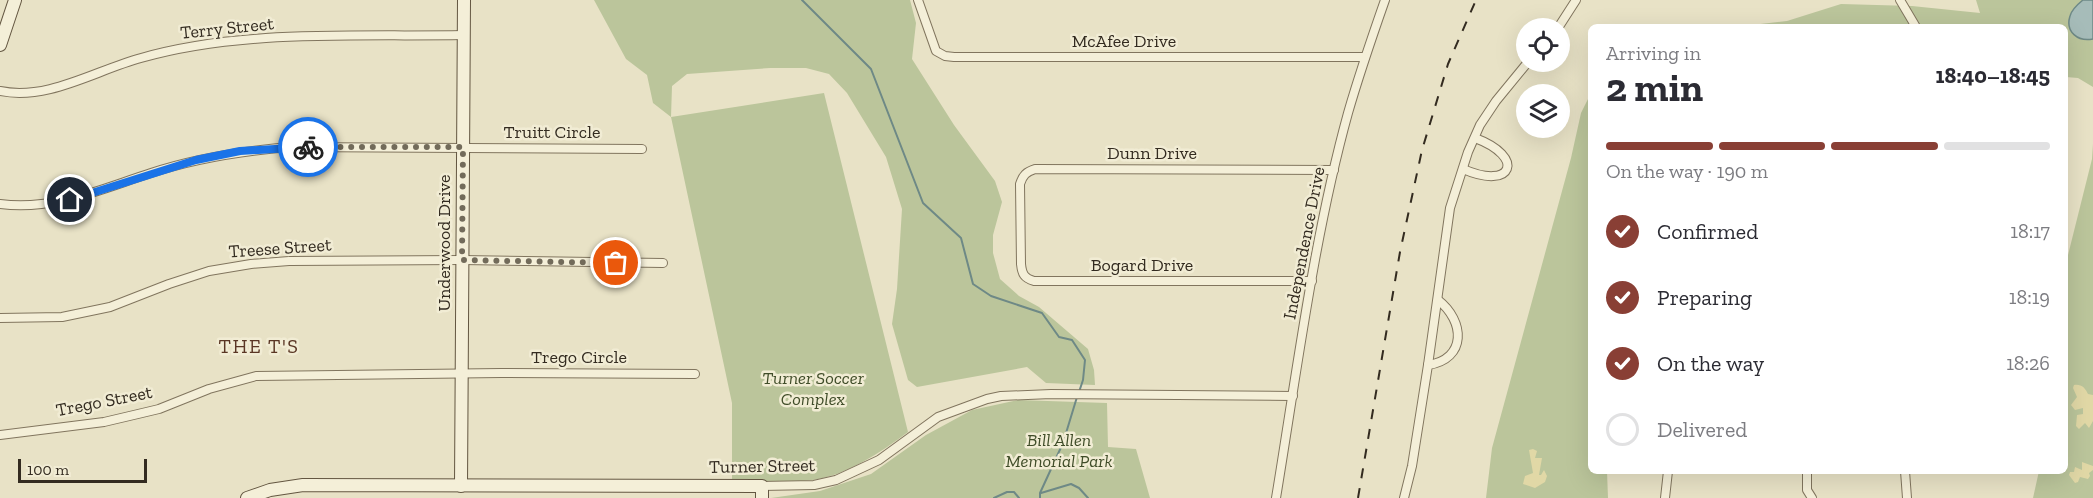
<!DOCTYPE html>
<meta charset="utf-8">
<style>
body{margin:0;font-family:"Zilla Slab",serif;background:#f7f7f7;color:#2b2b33;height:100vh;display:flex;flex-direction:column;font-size:22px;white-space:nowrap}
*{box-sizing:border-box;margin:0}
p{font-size:20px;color:#7c7c81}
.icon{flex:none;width:33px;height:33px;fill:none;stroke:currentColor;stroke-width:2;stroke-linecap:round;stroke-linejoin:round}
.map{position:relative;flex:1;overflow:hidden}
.drawer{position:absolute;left:1588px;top:24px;width:480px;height:450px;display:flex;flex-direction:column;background:#fff;border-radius:9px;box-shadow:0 6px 24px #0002}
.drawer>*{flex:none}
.buttons{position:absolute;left:1516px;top:18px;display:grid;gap:12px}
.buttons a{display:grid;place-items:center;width:54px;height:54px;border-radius:50%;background:#fff;box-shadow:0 6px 24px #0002;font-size:30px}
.scale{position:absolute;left:18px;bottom:15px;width:129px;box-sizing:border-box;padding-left:6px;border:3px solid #332b20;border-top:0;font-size:16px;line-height:21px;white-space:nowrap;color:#332b20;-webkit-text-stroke:4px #f1ecd4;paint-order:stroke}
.pin{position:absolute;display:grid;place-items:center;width:51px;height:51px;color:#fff;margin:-26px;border:3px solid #fff;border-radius:50%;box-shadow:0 2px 6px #0007}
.courier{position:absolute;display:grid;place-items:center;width:60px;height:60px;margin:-30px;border:4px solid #1a73e8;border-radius:50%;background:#fff;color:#222;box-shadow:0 2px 8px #0007}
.head em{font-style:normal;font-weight:700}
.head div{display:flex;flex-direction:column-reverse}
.head{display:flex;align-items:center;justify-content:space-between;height:102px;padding:0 18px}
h1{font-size:39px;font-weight:700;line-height:45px}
.bar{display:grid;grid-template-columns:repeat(4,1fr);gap:9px 6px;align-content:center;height:72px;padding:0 18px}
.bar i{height:8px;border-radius:4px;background:#e1e1e2}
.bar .on{background:#893f35}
.bar p{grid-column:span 4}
ol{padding:0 18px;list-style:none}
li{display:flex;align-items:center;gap:18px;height:66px}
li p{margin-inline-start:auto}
li .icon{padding:6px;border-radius:50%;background:#893f35;color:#fff;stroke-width:4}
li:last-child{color:#7c7c81}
li i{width:33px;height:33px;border:3px solid #e1e1e2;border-radius:50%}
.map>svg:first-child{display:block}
</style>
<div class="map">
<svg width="2093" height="498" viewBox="0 0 2093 498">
<rect width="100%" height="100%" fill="#e8e2c6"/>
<g fill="#bbc59b">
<path d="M594 0H910L916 23 912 59 954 125 995 181 1002 202 993 235V253L1000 279 1019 296 1039 307 1088 349 1094 370 1095 385 1046 383 1027 367 917 387 908 380 892 324 897 289 902 209 886 157 847 93 829 74 806 68H770L687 74 672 86 671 117 824 93 908 432C881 452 846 476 812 480 786 483 758 480 732 480V403L671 117 653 103 647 75 626 59Z"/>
<path d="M1976 0H2093V87L2078 78 2066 77V27H1734L1787 21 1841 4 1912 6 1980 13Z"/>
<path d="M1591 93 1592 378 1590 382 1592 471H1607L1608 498H1486L1492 448 1571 158 1581 113Z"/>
<path d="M2093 144V498H2033L2039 471H2066V263L2092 159Z"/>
<path d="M1018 400 1107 403 1108 447 1136 449 1150 498H771L820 491 871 474 926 435 972 410Z"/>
</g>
<g fill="#e1d8a6">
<path d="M2074 385C2082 384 2085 388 2088 394L2093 395V421L2089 428 2085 423 2079 429 2076 426 2077 415 2083 414V408L2075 410 2071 405 2077 397 2073 388Z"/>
<path d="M1533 449 1537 451 1535 458H1542L1539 475H1541L1544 470 1547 476 1545 482 1535 488 1523 484 1525 476 1533 473 1529 450Z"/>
<path d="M2082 462 2093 466V470L2089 473 2090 476 2088 479 2080 477 2078 482 2075 483 2069 475 2070 472H2074L2075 467 2082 470Z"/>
</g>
<path fill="#a6bcb9" stroke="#6e8986" stroke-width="1.5" d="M2083 0H2093V39C2078 42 2065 32 2070 16 2072 9 2078 4 2083 0Z"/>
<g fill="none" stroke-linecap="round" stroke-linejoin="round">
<g stroke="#6e8986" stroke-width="2">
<path d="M802 0 871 69 923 203 961 238 973 284 991 296 1042 313 1059 337 1072 340 1085 360 1083 380 1079 392"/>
<path d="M1041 493 1071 484 1079 488 1088 498"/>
<path d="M994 498 1007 492H1014L1019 498"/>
<path d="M1040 498V493L1063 443 1077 397"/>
</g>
<g stroke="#81755e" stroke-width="10">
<g id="street">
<path d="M918 0 936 51 945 56 954 57H1365"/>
<path d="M1900 0 1916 27"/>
<path d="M1558 28 1576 0"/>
<path d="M0 91C48 101 96 70 141 58 243 29 357 37 463 35"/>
<path d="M1463 169C1513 191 1526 157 1475 138"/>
<path d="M0 204C54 211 101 189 151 173 196 158 242 151 289 147L642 149"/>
<path d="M1312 281H1034C1024 278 1022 274 1021 264L1020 184C1023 175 1026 172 1035 169L1334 170"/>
<path d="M0 318 62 317 110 307 169 284 209 271 251 264 289 261 462 260 663 263"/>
<path d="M1428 365C1467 359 1465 321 1438 300"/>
<path d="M0 435 104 422 138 414 159 409 209 389 256 376 501 373 695 374"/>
<path d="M1807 471V490L1812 498"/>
<path d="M1905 471 1907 498"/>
<path d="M762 486 814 485 836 480 879 460 938 417 987 399 1001 396 1051 394 1293 396"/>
<path d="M1276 498C1297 371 1314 236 1348 113 1359 75 1372 37 1385 0"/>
<path d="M1404 498 1412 466 1428 365 1450 208 1468 152 1480 125 1496 101 1528 62"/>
<path d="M1665 498 1668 471"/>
</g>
</g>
<g stroke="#635641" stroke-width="14">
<g id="secondary">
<path d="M0 45 15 0"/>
<path d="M461 486 464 0"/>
<path d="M247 498 270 490 303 485 762 486V498"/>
</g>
</g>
<use href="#street" stroke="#f4efd8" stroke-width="8"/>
<use href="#secondary" stroke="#f4efd8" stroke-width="12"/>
<path stroke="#332b20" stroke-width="2" stroke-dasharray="10 10" stroke-linecap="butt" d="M1358 498 1400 252 1422 150 1448 64 1476 0"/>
</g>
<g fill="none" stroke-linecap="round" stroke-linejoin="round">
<path stroke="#726b5a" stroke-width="6" stroke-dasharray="0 10.8" d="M308 147H463L462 260 616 263"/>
<path stroke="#1a73e8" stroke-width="8" d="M70 200 196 160 240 151 308 147"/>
</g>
<g text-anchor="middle" stroke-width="5" stroke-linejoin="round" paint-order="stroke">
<g font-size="18" fill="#332b20" stroke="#f1ecd4">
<text transform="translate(227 28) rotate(-6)" y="6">Terry Street</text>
<text x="1124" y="47">McAfee Drive</text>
<text x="552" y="138">Truitt Circle</text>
<text x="1152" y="159">Dunn Drive</text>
<text transform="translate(444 243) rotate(-90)" y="6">Underwood Drive</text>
<text transform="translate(1304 243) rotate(-79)" y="6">Independence Drive</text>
<text transform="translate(280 248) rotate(-4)" y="6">Treese Street</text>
<text x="1142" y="271">Bogard Drive</text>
<text x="579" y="363">Trego Circle</text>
<text transform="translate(104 401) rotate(-11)" y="6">Trego Street</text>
<text transform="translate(762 466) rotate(-1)" y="6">Turner Street</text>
</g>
<g font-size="18" font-style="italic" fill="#404d29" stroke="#f1ecd4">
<text x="813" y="384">Turner Soccer<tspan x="813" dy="21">Complex</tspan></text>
<text x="1059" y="446">Bill Allen<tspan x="1059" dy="21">Memorial Park</tspan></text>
</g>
<g font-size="20" letter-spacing="1.5" fill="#5a3624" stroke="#f1ecd4">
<text x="259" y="353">THE T'S</text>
</g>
</g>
</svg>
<div class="buttons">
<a><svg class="icon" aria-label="locate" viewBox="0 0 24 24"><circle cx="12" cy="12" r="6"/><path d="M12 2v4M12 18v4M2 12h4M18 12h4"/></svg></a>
<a><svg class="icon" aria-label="layers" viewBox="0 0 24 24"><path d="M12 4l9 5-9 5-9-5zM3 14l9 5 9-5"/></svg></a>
</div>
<div class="scale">100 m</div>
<div class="pin" style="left:616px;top:263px;background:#ea580c"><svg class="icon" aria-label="bag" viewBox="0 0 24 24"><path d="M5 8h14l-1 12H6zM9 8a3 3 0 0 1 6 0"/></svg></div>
<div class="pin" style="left:70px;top:200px;background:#1f2937"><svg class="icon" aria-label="home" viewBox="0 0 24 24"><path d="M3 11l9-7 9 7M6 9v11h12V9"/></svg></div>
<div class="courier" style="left:308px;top:147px"><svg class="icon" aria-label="bike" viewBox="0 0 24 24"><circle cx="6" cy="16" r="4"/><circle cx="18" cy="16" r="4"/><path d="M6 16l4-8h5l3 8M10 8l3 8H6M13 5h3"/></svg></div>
<section class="drawer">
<div class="head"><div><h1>2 min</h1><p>Arriving in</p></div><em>18:40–18:45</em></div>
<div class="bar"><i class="on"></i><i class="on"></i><i class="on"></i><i></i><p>On the way · 190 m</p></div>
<ol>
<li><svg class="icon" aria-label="check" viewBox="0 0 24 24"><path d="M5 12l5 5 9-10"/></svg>Confirmed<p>18:17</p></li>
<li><svg class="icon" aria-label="check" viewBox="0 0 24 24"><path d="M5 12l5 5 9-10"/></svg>Preparing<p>18:19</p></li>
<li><svg class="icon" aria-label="check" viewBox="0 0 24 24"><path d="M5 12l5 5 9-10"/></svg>On the way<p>18:26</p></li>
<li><i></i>Delivered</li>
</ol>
</section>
</div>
